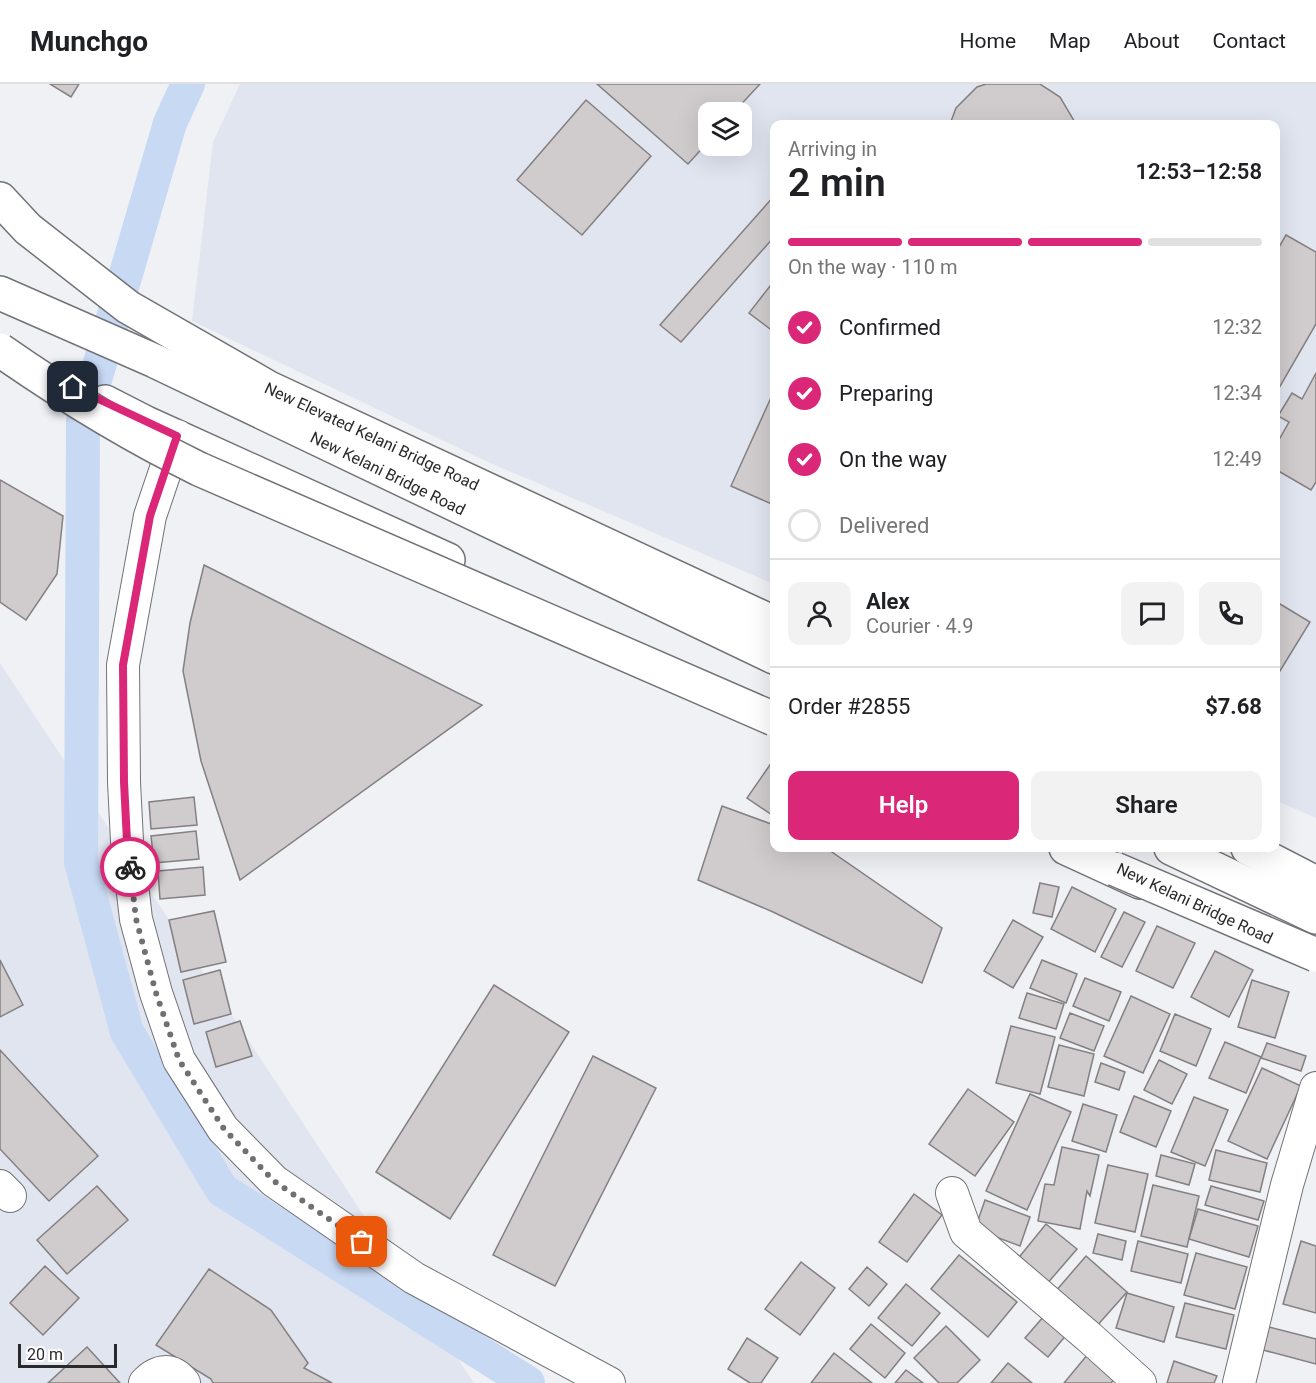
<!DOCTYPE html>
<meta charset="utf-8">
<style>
body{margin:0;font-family:Roboto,sans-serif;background:#f2f2f2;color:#202124;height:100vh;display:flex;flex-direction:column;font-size:22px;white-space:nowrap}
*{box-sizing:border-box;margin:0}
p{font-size:20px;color:#757577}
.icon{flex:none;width:33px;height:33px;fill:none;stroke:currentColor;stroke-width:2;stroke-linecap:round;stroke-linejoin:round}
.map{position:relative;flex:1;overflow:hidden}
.details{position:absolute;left:770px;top:36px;width:510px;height:732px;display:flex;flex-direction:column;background:#fff;border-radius:12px;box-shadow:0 6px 24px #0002}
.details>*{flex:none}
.buttons{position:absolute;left:698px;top:18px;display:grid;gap:12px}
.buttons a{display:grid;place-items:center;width:54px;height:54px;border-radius:12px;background:#fff;box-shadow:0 6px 24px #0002;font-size:30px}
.scale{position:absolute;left:18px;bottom:15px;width:99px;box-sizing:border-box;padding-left:6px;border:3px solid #2a2a2c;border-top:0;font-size:16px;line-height:21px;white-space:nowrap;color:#2a2a2c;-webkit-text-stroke:4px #fefeff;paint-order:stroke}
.pin{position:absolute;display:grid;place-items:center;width:51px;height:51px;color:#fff;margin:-26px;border-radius:12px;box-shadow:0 3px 9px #0006}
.courier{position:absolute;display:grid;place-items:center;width:60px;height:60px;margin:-30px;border:4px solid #db2777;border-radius:50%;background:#fff;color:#222;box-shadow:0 2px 8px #0007}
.summary em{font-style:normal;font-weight:600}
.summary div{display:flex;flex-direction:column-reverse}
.summary{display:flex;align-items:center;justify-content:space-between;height:102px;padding:0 18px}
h1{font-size:39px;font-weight:600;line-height:45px}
.bar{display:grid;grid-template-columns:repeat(4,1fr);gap:9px 6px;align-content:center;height:72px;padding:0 18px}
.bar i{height:8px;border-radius:4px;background:#e0e0e0}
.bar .selected{background:#db2777}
.bar p{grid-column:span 4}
.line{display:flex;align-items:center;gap:15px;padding:0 18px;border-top:2px solid #e0e0e0}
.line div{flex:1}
.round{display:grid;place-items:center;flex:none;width:63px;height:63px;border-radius:12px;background:#f2f2f2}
ol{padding:0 18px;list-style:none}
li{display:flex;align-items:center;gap:18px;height:66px}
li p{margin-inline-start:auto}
li .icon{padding:6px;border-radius:50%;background:#db2777;color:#fff;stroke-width:4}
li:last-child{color:#757577}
li i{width:33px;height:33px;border:3px solid #e0e0e0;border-radius:50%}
.cta{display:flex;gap:12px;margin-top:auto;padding:12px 18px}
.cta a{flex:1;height:69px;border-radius:12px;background:#db2777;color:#fff;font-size:24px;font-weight:600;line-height:69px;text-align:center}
.cta a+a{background:#f2f2f2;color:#202124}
header{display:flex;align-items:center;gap:36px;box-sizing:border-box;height:84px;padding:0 30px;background:#fff;border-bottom:2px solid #e0e0e0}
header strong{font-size:28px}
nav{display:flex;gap:33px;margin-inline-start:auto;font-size:21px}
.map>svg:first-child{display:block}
</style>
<header>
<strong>Munchgo</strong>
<nav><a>Home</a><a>Map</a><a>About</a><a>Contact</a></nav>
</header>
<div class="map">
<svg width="1316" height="1299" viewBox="0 0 1316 1299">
<rect width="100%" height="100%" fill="#eff1f5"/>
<g fill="#e1e5f0" fill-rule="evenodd">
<path d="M240 0H1316V734L1275 716V40H774V500L488 378 192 237 213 58ZM708 28H741V62H708Z"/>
<path d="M0 579 474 1299H0Z"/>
</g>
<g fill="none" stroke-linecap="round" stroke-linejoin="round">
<path stroke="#c8d9f4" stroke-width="34" d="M188 0 170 39 83 337 81 778 127 948 222 1106 528 1299"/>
</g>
<g fill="#d0cbcd" stroke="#848081" stroke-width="1.5">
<path d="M50 0H79L71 13Z"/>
<path d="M597 0H760L734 28H708V58L688 80Z"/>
<path d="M986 0H1040L1060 13 1076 40H950L956 24 977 3Z"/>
<path d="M586 16 651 72 582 151 517 96Z"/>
<path d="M774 112V153L681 258 660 241Z"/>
<path d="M1286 151 1316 168V240L1275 311V170Z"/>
<path d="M774 197V248L749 229Z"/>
<path d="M1316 289V398L1311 406 1275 385V363L1289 338 1278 332 1292 309 1302 315Z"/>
<path d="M774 307V421L731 402Z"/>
<path d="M0 396 63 432 57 490 26 536 0 518Z"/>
<path d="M204 481 482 621 240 796 201 677 183 587 190 539Z"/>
<path d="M1275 517 1310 538 1275 595Z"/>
<path d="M774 675V728L772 731 747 714Z"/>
<path d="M194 713 197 741 151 745 149 718Z"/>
<path d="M722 722 774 741V764H826L942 844 922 899 773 828 698 796Z"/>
<path d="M196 747 199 775 154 779 151 752Z"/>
<path d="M203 783 205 811 160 815 158 787Z"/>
<path d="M1040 799 1059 803 1052 833 1033 829Z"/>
<path d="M1072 803 1116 825 1095 868 1051 845Z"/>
<path d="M214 827 226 878 181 888 169 836Z"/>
<path d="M1124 828 1145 838 1122 883 1101 873Z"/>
<path d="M1013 836 1043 853 1013 904 984 887Z"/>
<path d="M1157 842 1195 859 1173 904 1136 887Z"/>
<path d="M1215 867 1253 886 1229 933 1191 913Z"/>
<path d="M0 876 23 921 0 933Z"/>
<path d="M1042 876 1077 890 1066 919 1030 904Z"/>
<path d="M220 886 231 930 194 940 183 896Z"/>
<path d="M1085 894 1121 908 1109 937 1073 922Z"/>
<path d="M1252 896 1289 908 1275 954 1238 943Z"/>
<path d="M494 901 569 948 450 1135 376 1088Z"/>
<path d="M1027 909 1064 920 1056 945 1019 934Z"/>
<path d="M1131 912 1170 930 1143 989 1104 972Z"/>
<path d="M1070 929 1104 942 1094 967 1060 954Z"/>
<path d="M1175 930 1211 945 1196 982 1160 967Z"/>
<path d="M240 937 252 972 216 983 206 948Z"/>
<path d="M1011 942 1055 953 1040 1010 996 999Z"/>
<path d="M1225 958 1261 973 1246 1009 1209 994Z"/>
<path d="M1267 959 1306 972 1301 987 1261 974Z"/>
<path d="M1059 961 1094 970 1084 1012 1048 1003Z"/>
<path d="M0 966 98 1072 49 1117 0 1065Z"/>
<path d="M593 972 656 1004 555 1202 493 1171Z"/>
<path d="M1159 976 1187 990 1172 1020 1144 1006Z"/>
<path d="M1101 979 1125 988 1119 1006 1095 998Z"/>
<path d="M1262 984 1301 1002 1267 1075 1228 1057Z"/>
<path d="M968 1005 1014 1038 975 1092 929 1060Z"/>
<path d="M1030 1010 1071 1028 1027 1126 986 1107Z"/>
<path d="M1134 1012 1171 1027 1156 1063 1120 1048Z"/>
<path d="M1194 1013 1228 1026 1205 1082 1171 1068Z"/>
<path d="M1083 1020 1117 1031 1106 1068 1072 1057Z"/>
<path d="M1062 1063 1099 1071 1090 1112 1087 1107 1080 1145 1038 1137 1045 1100 1054 1101Z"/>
<path d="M1216 1066 1267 1079 1260 1108 1209 1096Z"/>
<path d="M1161 1071 1195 1080 1189 1101 1156 1092Z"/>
<path d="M1108 1081 1148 1090 1135 1148 1095 1139Z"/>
<path d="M1153 1101 1199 1112 1187 1163 1141 1152Z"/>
<path d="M97 1102 128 1136 67 1190 37 1156Z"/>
<path d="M1211 1102 1264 1117 1258 1136 1205 1121Z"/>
<path d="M914 1110 942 1131 907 1178 879 1158Z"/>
<path d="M985 1116 1030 1133 1020 1162 975 1145Z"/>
<path d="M1198 1125 1258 1142 1249 1173 1189 1155Z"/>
<path d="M1046 1140 1077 1165 1046 1201 1016 1177Z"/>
<path d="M1098 1150 1126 1157 1122 1176 1093 1169Z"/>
<path d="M1138 1157 1188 1170 1181 1199 1131 1187Z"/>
<path d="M1301 1157 1316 1162V1229L1283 1220Z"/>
<path d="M1196 1169 1247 1183 1235 1225 1184 1211Z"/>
<path d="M959 1171 1017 1218 988 1253 931 1205Z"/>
<path d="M1086 1172 1127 1208 1096 1243 1055 1208Z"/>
<path d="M801 1178 835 1204 800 1251 765 1225Z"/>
<path d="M45 1182 79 1214 43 1251 10 1219Z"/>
<path d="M867 1183 887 1200 869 1222 849 1205Z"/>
<path d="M209 1185 271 1226 308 1279 304 1284 332 1299H213L211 1295 156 1261Z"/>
<path d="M906 1200 940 1229 912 1262 878 1234Z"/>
<path d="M1127 1209 1174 1223 1164 1258 1116 1244Z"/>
<path d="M1185 1219 1234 1231 1226 1265 1176 1253Z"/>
<path d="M1044 1232 1067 1250 1048 1273 1025 1254Z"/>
<path d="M871 1240 905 1269 885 1294 850 1265Z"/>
<path d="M946 1242 980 1276 957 1299H939L914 1274Z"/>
<path d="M1269 1243 1316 1255V1280L1263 1266Z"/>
<path d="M747 1254 778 1274 761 1299H750L728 1285Z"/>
<path d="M87 1263 120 1299H48Z"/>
<path d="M834 1269 872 1299H811Z"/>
<path d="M1088 1270 1116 1293 1111 1299H1064Z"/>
<path d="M1174 1277 1217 1292 1214 1299H1167Z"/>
<path d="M1008 1279 1032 1299H991Z"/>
<path d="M906 1286 923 1299H895Z"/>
</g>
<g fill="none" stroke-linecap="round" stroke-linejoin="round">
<g stroke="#727377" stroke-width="34">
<g id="minor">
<path d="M177 352 150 432 123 581 124 698 127 757 136 835 156 909 179 976 223 1045 274 1097 414 1194 609 1299"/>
<path d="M0 1102 10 1112"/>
<path d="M952 1109 966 1148 1089 1253 1140 1299"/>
<path d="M145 1299C158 1285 172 1284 184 1299"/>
<path d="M1239 1299 1287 1101 1316 1004"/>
</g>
</g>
<g stroke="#727377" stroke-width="36">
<g id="primary">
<path d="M0 209 155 277 774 573"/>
<path d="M105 318 146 339 448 476"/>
<path d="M1171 764 1316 833"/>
</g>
</g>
<g stroke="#727377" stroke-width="36">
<g id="motorway">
<path d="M0 115 28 145 128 223 269 304 774 539"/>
<path d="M1066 764 1140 798"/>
<path d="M1248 764 1316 799"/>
</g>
</g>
<use href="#minor" stroke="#fff" stroke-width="32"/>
<use href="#primary" stroke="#fff" stroke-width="33"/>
<use href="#motorway" stroke="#fff" stroke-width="33"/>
<g stroke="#727377" stroke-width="36" stroke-linecap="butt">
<g id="motorway-bridge">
<path d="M0 266C63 310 130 351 199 385L774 635"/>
<path d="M1115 785 1316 871"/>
</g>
</g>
<use href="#motorway-bridge" stroke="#fff" stroke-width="33"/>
</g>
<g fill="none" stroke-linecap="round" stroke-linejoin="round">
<path stroke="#6f7072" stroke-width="6" stroke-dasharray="0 10.8" d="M130 783 136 835 156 909 179 976 224 1045 274 1097 362 1158"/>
<path stroke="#db2777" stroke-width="8" d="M73 303 177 352 150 432 123 581 124 698 127 757 130 783"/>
</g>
<g text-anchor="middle" stroke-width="4.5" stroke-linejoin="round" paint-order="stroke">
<g font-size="16" fill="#2a2a2c" stroke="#fefeff">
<text transform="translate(372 352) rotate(25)" y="6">New Elevated Kelani Bridge Road</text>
<text transform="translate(388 389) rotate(26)" y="6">New Kelani Bridge Road</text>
<text transform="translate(1195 819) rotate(25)" y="6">New Kelani Bridge Road</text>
</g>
</g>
</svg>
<div class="buttons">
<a><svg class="icon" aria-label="layers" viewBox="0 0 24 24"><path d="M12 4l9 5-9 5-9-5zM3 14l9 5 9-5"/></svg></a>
</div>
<div class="scale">20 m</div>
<div class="pin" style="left:362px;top:1158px;background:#ea580c"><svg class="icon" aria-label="bag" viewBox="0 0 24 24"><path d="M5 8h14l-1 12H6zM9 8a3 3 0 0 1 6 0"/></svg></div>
<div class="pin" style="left:73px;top:303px;background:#1f2937"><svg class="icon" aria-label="home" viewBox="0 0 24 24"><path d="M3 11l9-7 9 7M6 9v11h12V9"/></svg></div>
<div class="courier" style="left:130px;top:783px"><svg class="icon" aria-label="bike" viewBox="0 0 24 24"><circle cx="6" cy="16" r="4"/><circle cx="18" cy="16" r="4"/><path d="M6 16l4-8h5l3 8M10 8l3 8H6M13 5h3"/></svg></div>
<section class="details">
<div class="summary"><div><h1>2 min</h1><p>Arriving in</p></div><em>12:53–12:58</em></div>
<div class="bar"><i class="selected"></i><i class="selected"></i><i class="selected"></i><i></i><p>On the way · 110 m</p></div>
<ol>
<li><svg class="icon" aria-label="check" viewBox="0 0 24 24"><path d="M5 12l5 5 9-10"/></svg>Confirmed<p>12:32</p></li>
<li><svg class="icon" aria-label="check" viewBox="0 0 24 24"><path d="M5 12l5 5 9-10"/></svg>Preparing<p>12:34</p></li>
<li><svg class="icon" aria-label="check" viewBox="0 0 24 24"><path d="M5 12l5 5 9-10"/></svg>On the way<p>12:49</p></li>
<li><i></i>Delivered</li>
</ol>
<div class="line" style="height:108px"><a class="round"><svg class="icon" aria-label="person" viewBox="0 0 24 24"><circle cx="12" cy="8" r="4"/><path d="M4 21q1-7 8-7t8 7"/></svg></a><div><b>Alex</b><p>Courier · 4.9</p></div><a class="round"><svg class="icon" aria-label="chat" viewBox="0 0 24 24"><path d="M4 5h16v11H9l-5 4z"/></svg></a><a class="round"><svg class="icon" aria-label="phone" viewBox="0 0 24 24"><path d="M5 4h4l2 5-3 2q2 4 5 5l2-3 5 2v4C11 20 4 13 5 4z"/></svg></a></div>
<div class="line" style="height:78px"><div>Order #2855</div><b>$7.68</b></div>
<div class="cta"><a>Help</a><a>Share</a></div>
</section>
</div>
